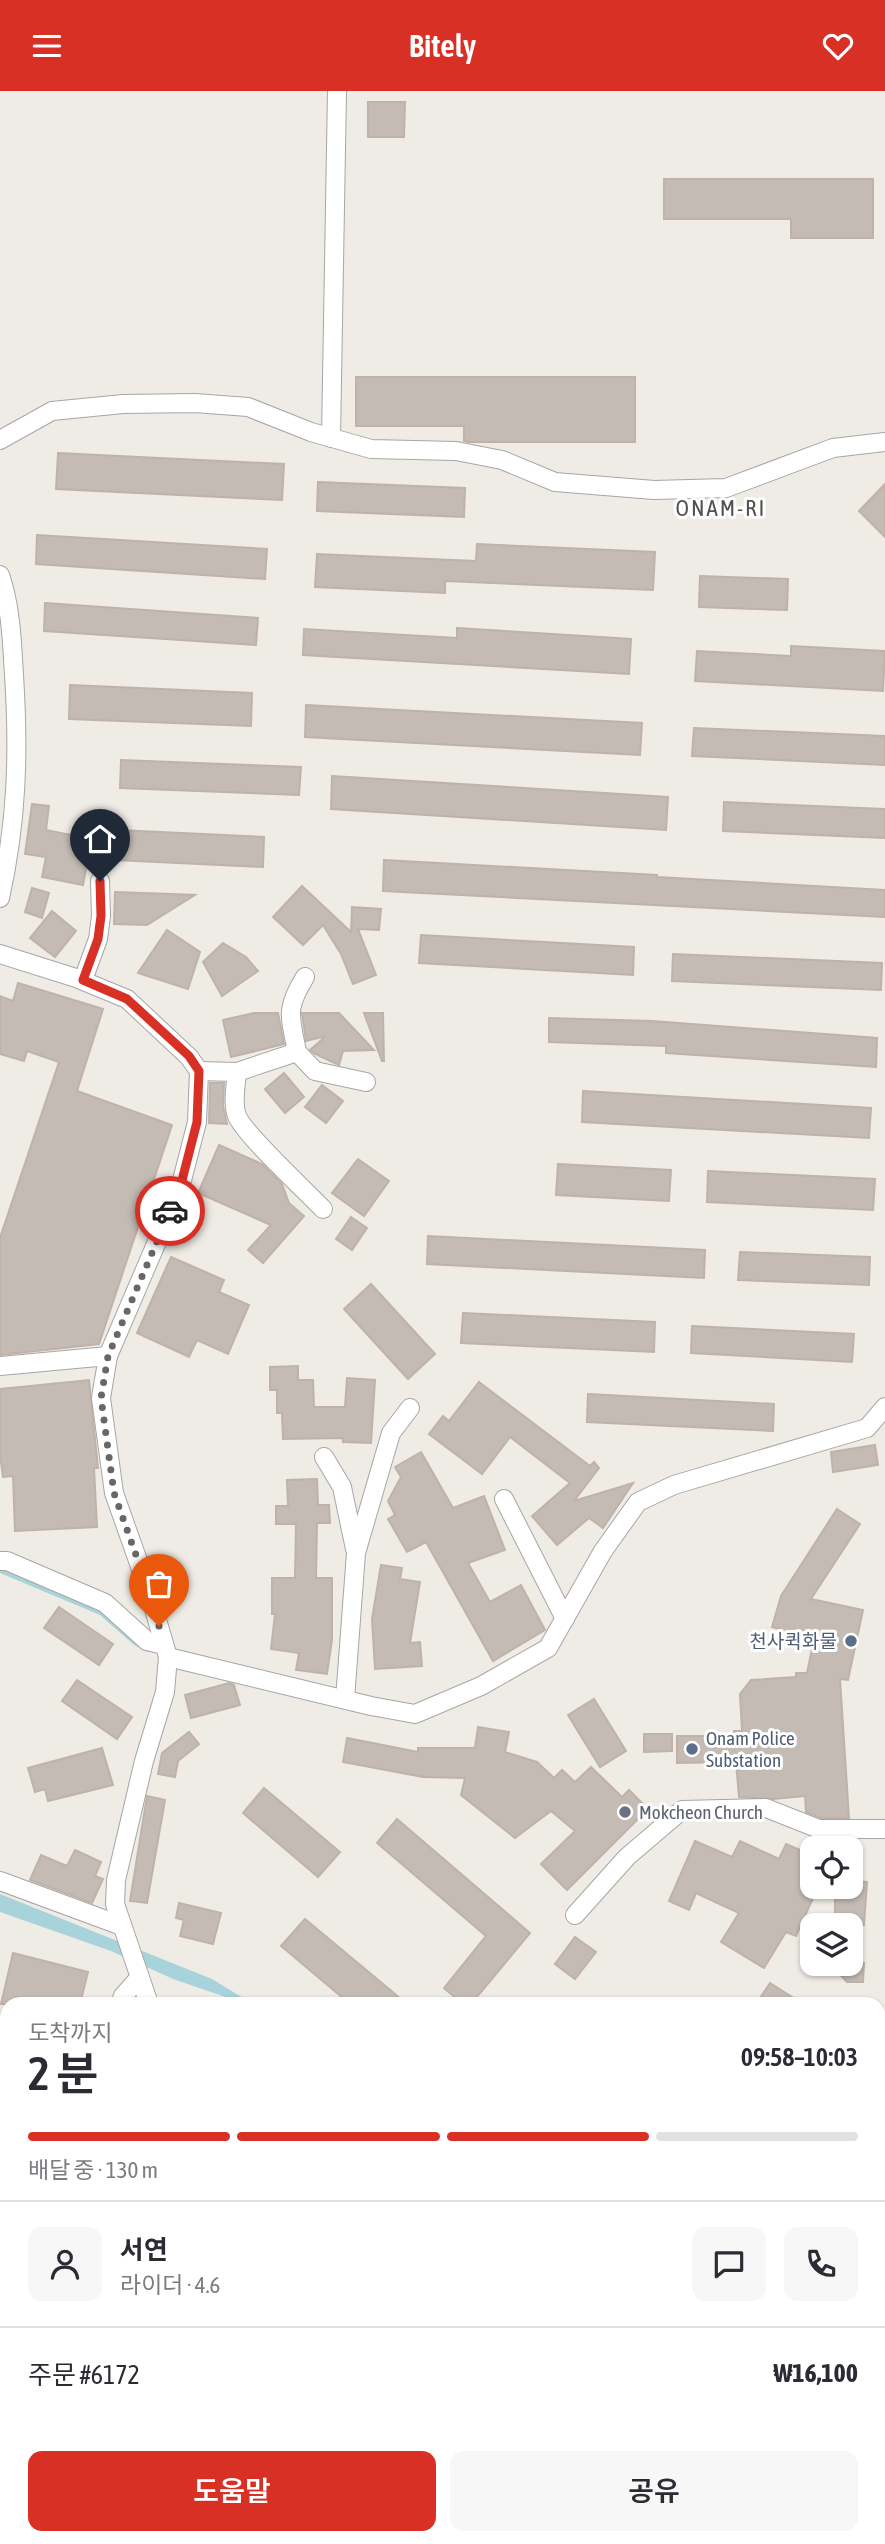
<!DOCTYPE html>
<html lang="ko">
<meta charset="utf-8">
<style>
body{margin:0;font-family:"Asap Condensed","Noto Sans KR",sans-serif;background:#f7f7f7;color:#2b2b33;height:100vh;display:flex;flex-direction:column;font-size:26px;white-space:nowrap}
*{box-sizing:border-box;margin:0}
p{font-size:23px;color:#7c7c81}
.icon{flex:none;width:38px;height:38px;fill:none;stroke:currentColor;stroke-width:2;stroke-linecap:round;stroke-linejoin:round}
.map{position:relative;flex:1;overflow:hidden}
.sheet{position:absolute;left:0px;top:1906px;width:886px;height:548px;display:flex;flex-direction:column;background:#fff;border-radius:21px 21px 0 0;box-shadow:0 2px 5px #0004}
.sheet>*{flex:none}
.buttons{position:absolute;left:800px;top:1745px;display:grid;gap:14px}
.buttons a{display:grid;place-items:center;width:63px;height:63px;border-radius:14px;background:#fff;box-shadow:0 2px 5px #0004;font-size:35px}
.pin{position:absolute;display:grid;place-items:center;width:60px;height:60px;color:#fff;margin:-72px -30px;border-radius:50% 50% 50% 0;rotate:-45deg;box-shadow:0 0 7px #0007}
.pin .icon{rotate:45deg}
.courier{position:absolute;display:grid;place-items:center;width:70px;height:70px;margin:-35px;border:5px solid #d93025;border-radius:50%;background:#fff;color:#222;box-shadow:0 2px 9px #0007}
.headline em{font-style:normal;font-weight:600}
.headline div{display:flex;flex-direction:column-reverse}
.headline{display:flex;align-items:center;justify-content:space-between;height:119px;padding:0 28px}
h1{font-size:46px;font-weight:600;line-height:52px}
.bar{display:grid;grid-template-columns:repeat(4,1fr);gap:10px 7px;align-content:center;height:84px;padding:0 28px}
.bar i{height:9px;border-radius:5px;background:#e1e1e2}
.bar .on{background:#d93025}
.bar p{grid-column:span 4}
.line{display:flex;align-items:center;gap:18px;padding:0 28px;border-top:2px solid #e1e1e2}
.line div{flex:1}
.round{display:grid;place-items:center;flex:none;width:74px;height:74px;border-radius:14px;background:#f7f7f7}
.button{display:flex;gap:14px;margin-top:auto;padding:14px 28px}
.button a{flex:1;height:80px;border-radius:14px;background:#d93025;color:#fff;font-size:28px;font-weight:600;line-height:80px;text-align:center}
.button a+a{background:#f7f7f7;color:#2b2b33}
header{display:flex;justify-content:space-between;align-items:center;height:91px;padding:0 28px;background:#d93025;color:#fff;font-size:32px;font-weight:600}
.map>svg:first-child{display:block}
</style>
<header><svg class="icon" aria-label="menu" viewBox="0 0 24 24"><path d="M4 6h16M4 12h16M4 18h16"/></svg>Bitely<svg class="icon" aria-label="heart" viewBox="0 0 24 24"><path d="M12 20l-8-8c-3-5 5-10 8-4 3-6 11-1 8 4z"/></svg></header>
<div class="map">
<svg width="885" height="2453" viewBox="0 0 885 2453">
<rect width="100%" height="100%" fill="#efece6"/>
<g fill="#a8d3db">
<path d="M0 1476 88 1507 158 1561H147L134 1554 100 1524 0 1482Z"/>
<path d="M0 1803 212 1888 253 1913H246L173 1888 111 1860 0 1821Z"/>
<path d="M0 2101 7 2107V2144L0 2138Z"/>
</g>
<g fill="#c4bbb5" stroke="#c0b2a9" stroke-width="2">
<path d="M368 11H405L404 46H368Z"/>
<path d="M664 88H873V147H791V128H664Z"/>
<path d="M356 286H635V351H468L464 350V335H356Z"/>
<path d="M58 362 284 373 282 409 56 398Z"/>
<path d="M318 391 465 397 464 426 317 420Z"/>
<path d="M885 393V446L859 420Z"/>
<path d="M37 444 267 458 265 488 36 473Z"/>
<path d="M477 453 655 461 653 499 445 490V502L315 496 317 463 476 470Z"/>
<path d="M700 485 788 488 787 519 699 516Z"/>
<path d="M45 512 258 527 256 554 44 540Z"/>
<path d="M457 537 631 548 629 583 303 564 304 538 457 547Z"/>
<path d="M791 555 885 560 883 600 695 590 697 560 791 565Z"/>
<path d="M70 594 252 602 251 635 69 628Z"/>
<path d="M306 614 642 632 640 664 305 646Z"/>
<path d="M694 637 885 645V674L692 665Z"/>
<path d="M121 669 301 676 299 704 120 697Z"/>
<path d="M332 685 668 706 666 739 331 718Z"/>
<path d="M724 711 885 718V747L723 740Z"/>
<path d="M32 713 49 715 46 739 76 745 87 773 83 794 42 786 46 766 25 763Z"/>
<path d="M118 739 264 746 263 776 116 769Z"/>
<path d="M384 769 657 784V786L885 799V826L383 800Z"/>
<path d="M302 795 351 841 352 816 381 818 379 839 358 838 376 884 353 893 341 863 323 834 303 854 273 826Z"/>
<path d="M32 797 49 802 42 827 25 821Z"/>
<path d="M115 801 195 804 147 834 114 833Z"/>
<path d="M52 820 76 840 55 866 30 847Z"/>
<path d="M167 839 200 861 188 898 138 882Z"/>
<path d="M421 844 634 856 633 884 419 872Z"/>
<path d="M223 852 246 866 258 880 222 905 203 871Z"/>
<path d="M673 863 882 872 881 899 672 890Z"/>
<path d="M18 892 103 918 77 1000 172 1034 99 1253 0 1264V1147L59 971 27 960 24 970 0 963V905L13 910Z"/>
<path d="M254 922H278L284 953 231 966 223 929Z"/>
<path d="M302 922H339L374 959 343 960 339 974 315 963 310 959 326 945 306 950Z"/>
<path d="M364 922H383L384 970H382Z"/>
<path d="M549 927 652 930 877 947 876 976 666 962V955L549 951Z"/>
<path d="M284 982 304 1006 285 1022 265 998Z"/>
<path d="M210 992H224L223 1015 227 1033 209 1032Z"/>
<path d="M322 994 343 1010 326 1032 305 1016Z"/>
<path d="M583 1000 871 1017 869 1047 582 1031Z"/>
<path d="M219 1054 262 1073 282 1093 289 1112 304 1125 263 1172 248 1159 271 1134 198 1102Z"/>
<path d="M358 1068 389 1090 364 1125 332 1102Z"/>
<path d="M558 1073 671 1079 669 1110 556 1104Z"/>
<path d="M708 1080 875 1088 873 1119 707 1111Z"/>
<path d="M351 1126 367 1137 352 1159 336 1148Z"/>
<path d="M428 1145 705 1159 704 1187 427 1173Z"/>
<path d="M740 1161 870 1166 869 1194 738 1189Z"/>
<path d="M171 1166 224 1189 219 1201 249 1214 228 1263 197 1249 189 1266 137 1242Z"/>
<path d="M371 1193 435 1263 408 1288 344 1218Z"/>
<path d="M463 1222 655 1231 654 1261 461 1252Z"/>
<path d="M692 1235 854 1243 852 1271 691 1262Z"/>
<path d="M298 1275V1289H313L314 1316H345L347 1287 375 1289 371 1352 343 1351V1347L283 1348 282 1322H277V1299H270V1276Z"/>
<path d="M89 1289 98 1377H94L97 1436 15 1440 13 1385 3 1386 0 1363V1298Z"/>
<path d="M479 1291 590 1375 594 1371 599 1377 574 1410 633 1392 603 1437 589 1427 557 1454 532 1425 570 1392 510 1346 482 1383 429 1343 443 1325 449 1330Z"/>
<path d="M588 1303 774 1313 773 1340 587 1331Z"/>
<path d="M875 1354 878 1374 833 1381 831 1361Z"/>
<path d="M421 1361 453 1417 484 1405 505 1459 468 1472 490 1511 521 1494 545 1539 493 1570 426 1451 407 1461 388 1428 395 1424 388 1410 401 1386 395 1376Z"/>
<path d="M317 1388 318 1414H329L330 1432H317L316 1487H332V1549L327 1583 296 1579 299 1562 271 1558 275 1523H272V1487H295L296 1433H276V1415H288L287 1389Z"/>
<path d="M837 1418 860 1433 811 1508 863 1519 848 1589 840 1588 849 1727H821L806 1721 805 1705 773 1708 739 1706 736 1671 677 1672V1645H734V1640H742L740 1603 751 1589 796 1586V1582H807L814 1548 772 1536 781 1505Z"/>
<path d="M381 1474 402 1477 400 1488 420 1491 410 1552 420 1551 422 1575 375 1578 372 1528Z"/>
<path d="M59 1516 113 1553 99 1574 44 1537Z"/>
<path d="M77 1589 132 1626 117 1648 62 1610Z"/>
<path d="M229 1592 234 1594 240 1614 191 1627 185 1604Z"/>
<path d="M594 1608 626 1660 600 1676 568 1624Z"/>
<path d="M478 1636 509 1641 505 1661 537 1671 554 1687 562 1679 575 1691 591 1676 622 1706 629 1699 648 1718 567 1799 541 1773 575 1740 551 1720 515 1747 461 1704 465 1687 423 1686 343 1671 347 1647 418 1661V1657H475Z"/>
<path d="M189 1641 199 1653 178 1670 175 1686 158 1683 162 1662Z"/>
<path d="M644 1643H672V1660L644 1661Z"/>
<path d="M102 1657 113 1694 48 1710 45 1698 35 1701 28 1677Z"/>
<path d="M264 1697 340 1761 318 1786 243 1722Z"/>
<path d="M147 1705 165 1709 147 1812 130 1810Z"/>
<path d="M397 1728 530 1842 471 1913H463L444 1897 486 1845 377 1752Z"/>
<path d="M695 1750 732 1766 740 1750 779 1768 786 1753 812 1764V1796H818L796 1845 786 1841 764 1877 721 1851 739 1822 696 1802 689 1819 669 1810Z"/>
<path d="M75 1759 101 1771 95 1785 103 1788 92 1812 30 1789 41 1764 67 1775Z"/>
<path d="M850 1790 867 1791 864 1834H835V1796H850Z"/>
<path d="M179 1812 221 1822 213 1853 180 1845 184 1829 176 1827Z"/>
<path d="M305 1828 407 1913H350L281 1855Z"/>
<path d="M575 1846 596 1861 575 1888 555 1873Z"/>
<path d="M13 1862 88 1881 80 1913H1Z"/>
<path d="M829 1872H864L863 1891H847Z"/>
<path d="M770 1892 803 1913H756Z"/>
</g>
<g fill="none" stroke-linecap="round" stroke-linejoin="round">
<g stroke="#a6a6a6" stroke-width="20">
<g id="street">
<path d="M331 347 337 0"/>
<path d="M0 349 52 320 123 313 195 312 248 316 311 341 371 358 456 360 502 369 555 391 654 399 726 397 833 357 885 351"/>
<path d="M0 484C11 516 12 551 14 584 19 662 17 731 0 807"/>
<path d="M0 863 76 887 127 908 189 966 199 980 197 1031 180 1097 108 1265 101 1307 114 1402 148 1498 168 1566 165 1601 144 1670 116 1789 115 1813 149 1913"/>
<path d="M83 889 98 848 101 825 100 790"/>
<path d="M297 961C290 924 285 919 305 886"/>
<path d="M199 980 237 981 297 961 315 980 366 991"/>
<path d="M237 981C236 994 232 1012 237 1025 244 1043 307 1101 323 1118"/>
<path d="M0 1275 108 1265"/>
<path d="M324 1366 342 1396 355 1458"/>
<path d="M504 1408 565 1528"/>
<path d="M0 1470H7L105 1512 147 1550 164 1554"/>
<path d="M168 1566 371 1615 415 1623 481 1595 548 1557 603 1460 638 1411 674 1394 867 1337 885 1316"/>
<path d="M345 1608 356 1462 391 1342 410 1317"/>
<path d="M0 1790 122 1835"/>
<path d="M575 1824 627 1766 682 1719 766 1717 819 1738H885"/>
<path d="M120 1913 123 1905 139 1887"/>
<path d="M878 2214 885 2216"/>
<path d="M261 2453 262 2446"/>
</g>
</g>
<g stroke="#6e7309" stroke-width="27">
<g id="secondary">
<path d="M878 1958 885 1942"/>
<path d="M841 2446V2453"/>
</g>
</g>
<use href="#street" stroke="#fff" stroke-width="18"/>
<use href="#secondary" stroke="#f7f6bc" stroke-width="24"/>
</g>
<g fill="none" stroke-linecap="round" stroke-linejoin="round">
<path stroke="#686765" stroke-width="7" stroke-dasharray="0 12.6" d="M159 1535 148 1498 114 1402 101 1307 108 1265 170 1120"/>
<path stroke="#d93025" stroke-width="9" d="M100 790 101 825 98 848 83 889 127 908 189 965 199 980 197 1031 180 1097 170 1120"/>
</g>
<g fill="#5c6f8a" stroke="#fff" stroke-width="2.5">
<circle cx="851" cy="1550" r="7"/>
<circle cx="692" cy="1658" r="7"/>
</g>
<circle fill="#6b7280" stroke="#fff" stroke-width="2.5" cx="625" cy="1721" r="7"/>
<g text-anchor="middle" stroke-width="6" stroke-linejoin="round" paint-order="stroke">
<g font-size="19" fill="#4e5e75" stroke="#fff" text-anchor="end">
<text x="837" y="1557">천사퀵화물</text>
<text x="706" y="1654" text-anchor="start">Onam Police<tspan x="706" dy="22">Substation</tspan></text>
</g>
<g font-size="19" fill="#5b616d" stroke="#fff" text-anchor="start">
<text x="639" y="1728">Mokcheon Church</text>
</g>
<g font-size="23" letter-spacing="2" fill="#525252" stroke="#fff">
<text x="721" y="425">ONAM-RI</text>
</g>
</g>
</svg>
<div class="buttons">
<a><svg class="icon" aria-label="locate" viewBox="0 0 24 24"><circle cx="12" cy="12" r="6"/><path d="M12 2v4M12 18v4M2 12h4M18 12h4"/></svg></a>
<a><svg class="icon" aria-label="layers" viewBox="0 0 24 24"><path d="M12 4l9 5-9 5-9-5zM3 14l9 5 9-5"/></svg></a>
</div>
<div class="pin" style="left:159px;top:1535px;background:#ea580c"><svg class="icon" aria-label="bag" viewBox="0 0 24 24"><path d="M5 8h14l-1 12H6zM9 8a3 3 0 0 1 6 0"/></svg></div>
<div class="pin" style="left:100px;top:790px;background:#1f2937"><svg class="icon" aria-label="home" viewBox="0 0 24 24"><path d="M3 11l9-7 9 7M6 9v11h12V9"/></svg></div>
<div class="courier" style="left:170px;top:1120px"><svg class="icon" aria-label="car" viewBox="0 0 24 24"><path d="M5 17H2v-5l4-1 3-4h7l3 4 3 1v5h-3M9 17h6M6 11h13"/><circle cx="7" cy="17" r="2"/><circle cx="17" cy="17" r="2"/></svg></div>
<section class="sheet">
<div class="headline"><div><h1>2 분</h1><p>도착까지</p></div><em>09:58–10:03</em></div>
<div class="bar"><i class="on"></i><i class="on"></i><i class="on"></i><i></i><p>배달 중 · 130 m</p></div>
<div class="line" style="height:126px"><a class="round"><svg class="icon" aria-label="person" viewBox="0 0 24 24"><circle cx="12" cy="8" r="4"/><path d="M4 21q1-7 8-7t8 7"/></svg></a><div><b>서연</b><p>라이더 · 4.6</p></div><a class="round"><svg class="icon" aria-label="chat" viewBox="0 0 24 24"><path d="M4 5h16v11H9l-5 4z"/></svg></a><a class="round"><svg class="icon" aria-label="phone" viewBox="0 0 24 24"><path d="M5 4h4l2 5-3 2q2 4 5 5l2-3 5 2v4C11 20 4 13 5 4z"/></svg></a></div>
<div class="line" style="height:91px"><div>주문 #6172</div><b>₩16,100</b></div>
<div class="button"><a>도움말</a><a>공유</a></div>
</section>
</div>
